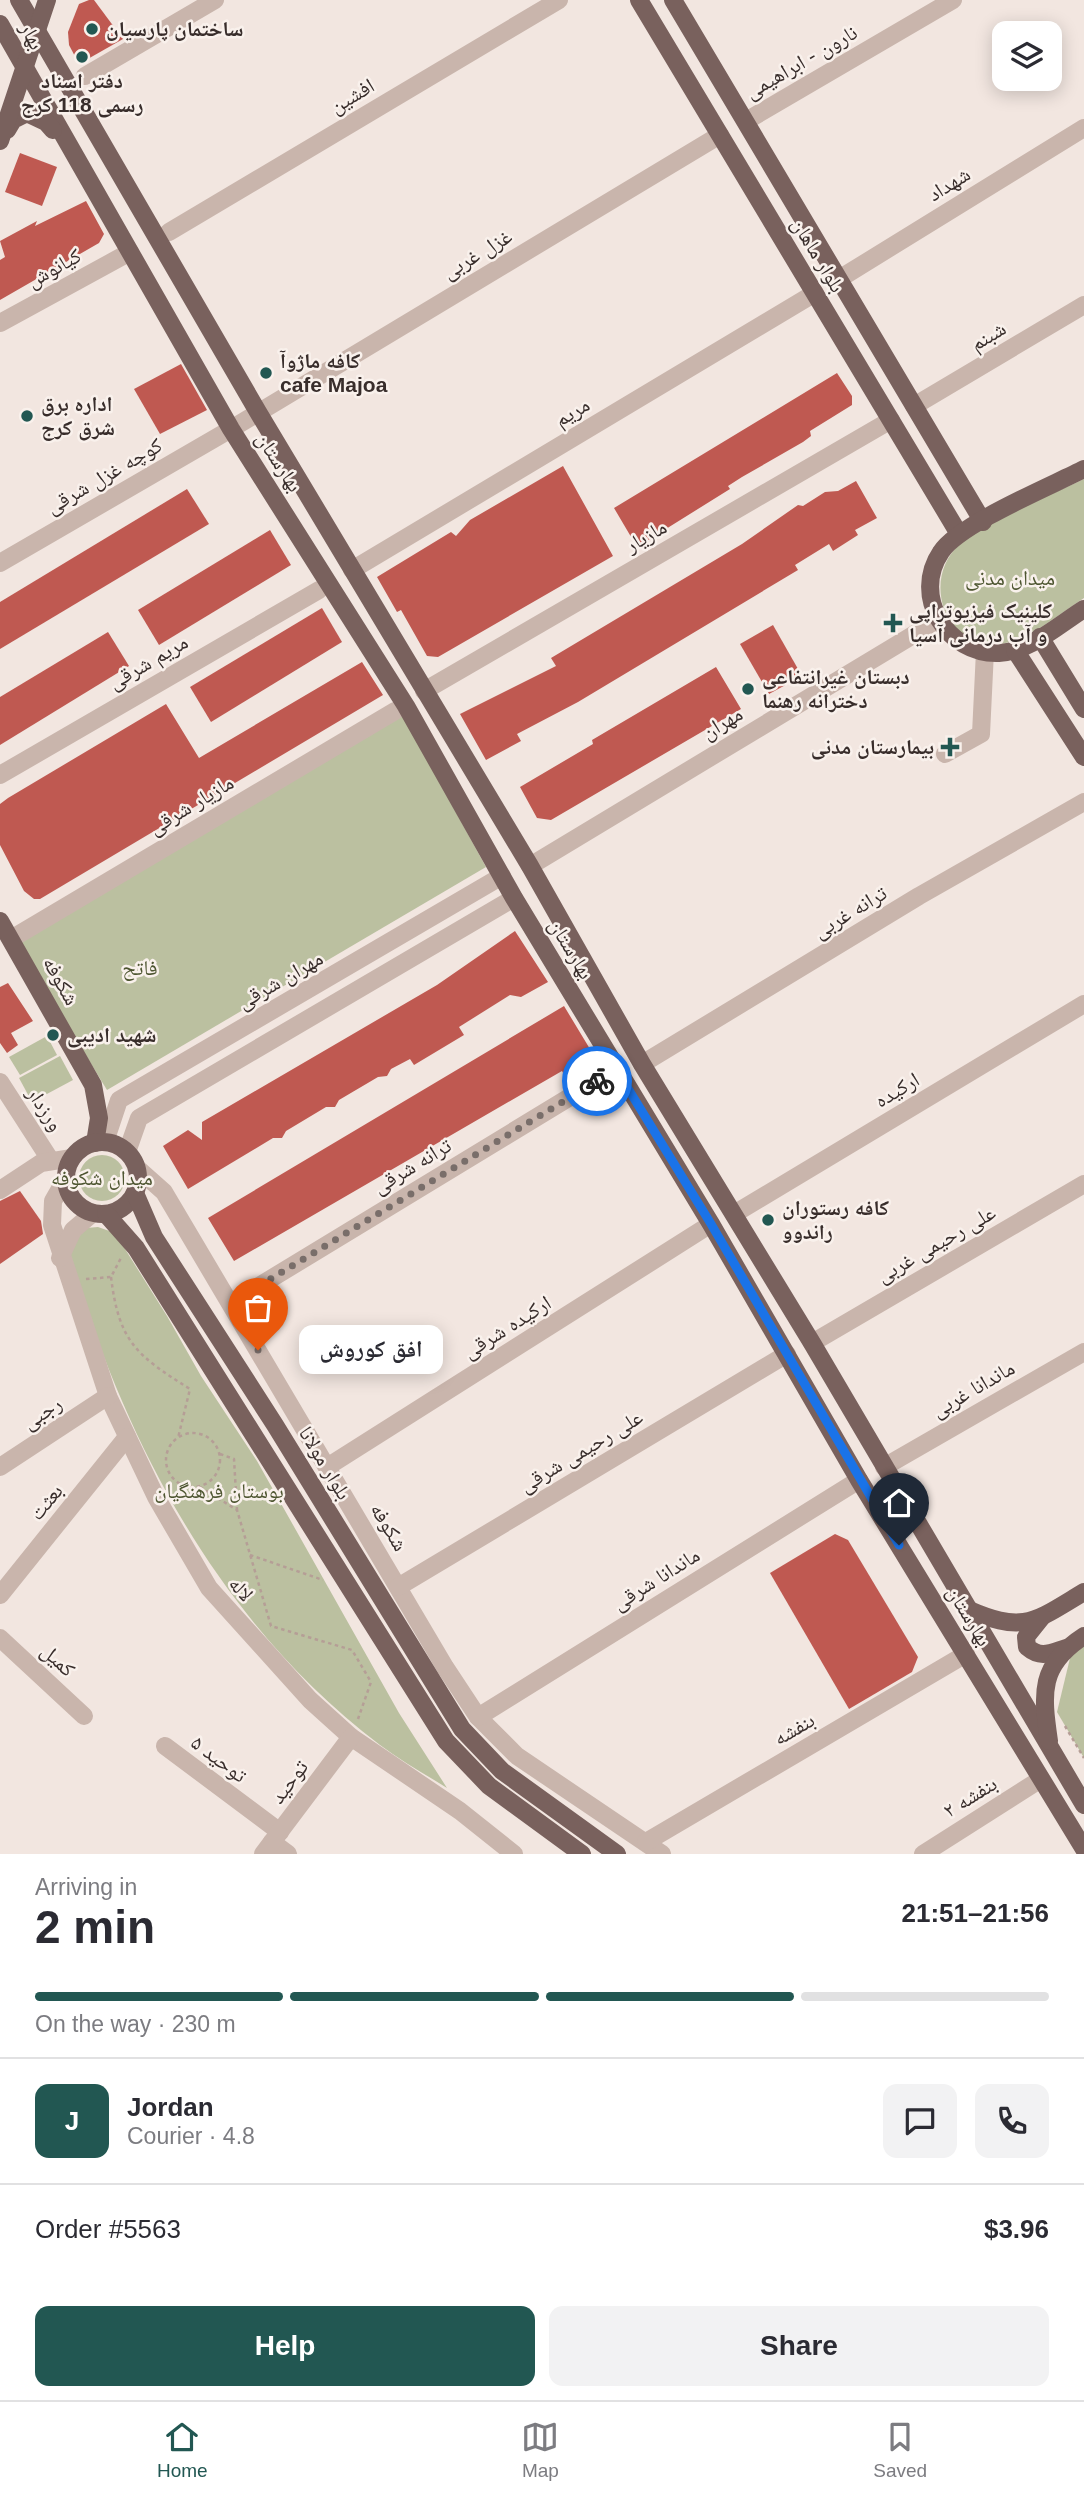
<!DOCTYPE html>
<meta charset="utf-8">
<style>
body{margin:0;font-family:Helvetica,"Noto Naskh Arabic",sans-serif;background:#f2f2f3;color:#2b2b33;height:100vh;display:flex;flex-direction:column;font-size:26px;white-space:nowrap}
*{box-sizing:border-box;margin:0}
p{font-size:23px;color:#7c7c81}
.icon{flex:none;width:38px;height:38px;fill:none;stroke:currentColor;stroke-width:2;stroke-linecap:round;stroke-linejoin:round}
.map{position:relative;height:1854px;overflow:hidden}
.panel{display:flex;flex-direction:column;background:#fff;flex:1}
.panel>*{flex:none}
.fabs{position:absolute;left:992px;top:21px;display:grid;gap:14px}
.fabs a{display:grid;place-items:center;width:70px;height:70px;border-radius:14px;background:#fff;box-shadow:0 4px 18px #0003;font-size:35px}
.pin{position:absolute;display:grid;place-items:center;width:60px;height:60px;color:#fff;margin:-72px -30px;border-radius:50% 50% 50% 0;rotate:-45deg;box-shadow:0 0 7px #0007}
.pin .icon{rotate:45deg}
.courier{position:absolute;display:grid;place-items:center;width:70px;height:70px;margin:-35px;border:5px solid #1a73e8;border-radius:50%;background:#fff;color:#222;box-shadow:0 2px 9px #0007}
.bubble{position:absolute;height:49px;border-radius:14px;background:#fff;box-shadow:0 4px 18px #0003;font-size:23px;font-weight:700;line-height:49px;text-align:center}
.summary em{font-style:normal;font-weight:700}
.summary div{display:flex;flex-direction:column-reverse}
.summary{display:flex;align-items:center;justify-content:space-between;height:119px;padding:0 35px}
h1{font-size:46px;font-weight:700;line-height:52px}
.bar{display:grid;grid-template-columns:repeat(4,1fr);gap:10px 7px;align-content:center;height:84px;padding:0 35px}
.bar i{height:9px;border-radius:5px;background:#e1e1e2}
.bar .on{background:#225752}
.bar p{grid-column:span 4}
.line{display:flex;align-items:center;gap:18px;padding:0 35px;border-top:2px solid #e1e1e2}
.line div{flex:1}
.round{display:grid;place-items:center;flex:none;width:74px;height:74px;border-radius:14px;background:#f2f2f3}
.primary-button{display:flex;gap:14px;margin-top:auto;padding:14px 35px}
.primary-button a{flex:1;height:80px;border-radius:14px;background:#225752;color:#fff;font-size:28px;font-weight:700;line-height:80px;text-align:center}
.primary-button a+a{background:#f2f2f3;color:#2b2b33}
.menu{display:flex;justify-content:space-around;align-items:center;height:98px;border-top:2px solid #e1e1e2;background:#fff;font-size:19px;color:#7c7c81}
.menu a{display:grid;justify-items:center;gap:4px}
.menu .on{color:#225752}
.map>svg:first-child{display:block}
</style>
<div class="map">
<svg width="1084" height="1854" viewBox="0 0 1084 1854">
<rect width="100%" height="100%" fill="#f2e6e0"/>
<g fill="#bbc0a0">
<path d="M1084 479V598C1059 614 1031 639 1000 644 946 652 919 579 961 543 989 518 1049 496 1084 479Z"/>
<path d="M402 714 486 867 107 1090 15 939Z"/>
<path d="M47 1036 57 1055 20 1075 9 1057Z"/>
<path d="M60 1056 73 1080 32 1102 19 1078Z"/>
<circle cx="102" cy="1178" r="23"/>
<path d="M98 1227 115 1233 167 1316 201 1376 257 1461 399 1713 447 1788C425 1774 401 1761 380 1745 218 1622 124 1441 68 1250L86 1228Z"/>
<path d="M1084 1646V1758L1057 1712 1071 1654Z"/>
</g>
<g fill="#bf5951">
<path d="M89 0H94L123 39 79 64 69 45 68 32 79 4Z"/>
<path d="M20 153 57 167 42 206 5 192Z"/>
<path d="M86 201 104 234 99 243 0 300V260L5 257 0 241 37 221 35 226Z"/>
<path d="M181 364 207 410 160 434 134 389Z"/>
<path d="M837 373 852 396V405L810 431 811 436 803 442 742 477 728 486 730 489 637 547 614 508Z"/>
<path d="M563 466 613 556 438 657 427 656 401 610 397 612 377 577 451 532 456 536 470 520Z"/>
<path d="M856 481 877 518 855 530 858 535 833 551 829 544 795 565 798 570 578 702 517 734 521 741 486 760 460 714 556 666 551 658 742 544 798 505 803 506 825 492 838 491Z"/>
<path d="M187 489 209 524 0 649V602Z"/>
<path d="M270 530 291 565 159 645 138 610Z"/>
<path d="M322 608 342 642 211 722 190 687Z"/>
<path d="M773 625 802 676 769 694 740 644Z"/>
<path d="M108 632 129 666 0 745V697Z"/>
<path d="M362 662 383 695 40 899H34L24 891 0 845V804L8 798 166 704 199 758Z"/>
<path d="M716 667 741 709 551 820 537 818 520 787 593 744 592 740Z"/>
<path d="M515 931 548 982 521 997 510 995 459 1027 464 1035 414 1065 410 1059 391 1069 387 1076 378 1077 339 1100 335 1107H326L286 1131 282 1138H273L188 1189 163 1146 188 1130 202 1140V1122L437 985Z"/>
<path d="M8 983 33 1021 11 1033 18 1045 7 1053 0 1043V987Z"/>
<path d="M564 1006 593 1054 591 1065 567 1080 562 1071 234 1261 208 1218Z"/>
<path d="M20 1191 41 1221 43 1234 0 1264V1201Z"/>
<path d="M835 1534 848 1540 918 1657 912 1672 849 1709 770 1573Z"/>
</g>
<g fill="none" stroke-linecap="round" stroke-linejoin="round">
<g stroke="#b59e96" stroke-width="2.5" stroke-dasharray="3.5 3.5" stroke-linecap="butt">
<path d="M111 1277C119 1342 136 1355 190 1389L178 1438"/>
<path d="M86 1279 111 1277 122 1256"/>
<circle cx="193" cy="1460" r="27"/>
<path d="M220 1454 234 1459 237 1510"/>
<path d="M200 1487 237 1510 271 1626 352 1650 371 1682 358 1719"/>
<path d="M250 1555 323 1580"/>
<path d="M1065 1726 1084 1758"/>
</g>
<g stroke="#c9b5ac" stroke-width="18">
<path d="M85 76 215 0"/>
<path d="M746 121 953 0"/>
<path d="M169 232 559 0"/>
<path d="M839 279 1084 128"/>
<path d="M0 323 130 252"/>
<path d="M914 406 1084 305"/>
<path d="M0 563 231 429 720 135"/>
<path d="M352 570 815 293"/>
<path d="M424 691 891 420"/>
<path d="M945 754 981 734 985 651"/>
<path d="M0 775 319 590"/>
<path d="M530 866 938 620"/>
<path d="M11 939 395 711"/>
<path d="M642 1064 919 896 1084 802"/>
<path d="M0 1082 51 1161"/>
<path d="M105 1142 119 1100 502 876"/>
<path d="M127 1152 139 1118 514 898"/>
<path d="M137 1168 164 1192 445 1667 478 1717 517 1756 662 1854"/>
<path d="M65 1180 53 1201 52 1225 108 1396 156 1497 209 1588 310 1700 351 1737 460 1811 514 1854"/>
<path d="M0 1190 41 1163 72 1158"/>
<path d="M734 1214 1084 1004"/>
<path d="M60 1258 73 1230 93 1213"/>
<path d="M231 1303 616 1069"/>
<path d="M812 1343 1084 1184"/>
<path d="M0 1467 108 1396"/>
<path d="M327 1467 711 1224"/>
<path d="M884 1467 1084 1352"/>
<path d="M398 1587 787 1354"/>
<path d="M0 1595 127 1437"/>
<path d="M0 1638 84 1716"/>
<path d="M478 1717 859 1480"/>
<path d="M165 1746 280 1832"/>
<path d="M272 1842 288 1854"/>
<path d="M646 1842 966 1654"/>
<path d="M263 1854 351 1737"/>
<path d="M923 1854 1041 1779"/>
</g>
<g stroke="#79615d" stroke-width="18">
<path d="M19 0 258 412 530 866 642 1064 812 1343 1084 1805"/>
<path d="M639 0 959 534"/>
<path d="M673 0 983 522"/>
<path d="M0 24 231 429 406 706 514 898 711 1224 859 1480 1084 1849"/>
<path d="M7 130 13 120 27 113 46 122 53 130"/>
<path d="M0 141 47 0"/>
<path d="M1084 469C1051 486 959 524 941 552 911 596 947 655 999 653 1029 652 1060 624 1084 609"/>
<path d="M1040 637 1084 709"/>
<path d="M1015 650 1084 757"/>
<path d="M0 921 93 1085 99 1118 95 1143"/>
<circle cx="102" cy="1178" r="36"/>
<path d="M135 1193 154 1237 275 1425 462 1729 502 1771 617 1854"/>
<path d="M106 1214 136 1248 446 1741 489 1786 582 1854"/>
<path d="M967 1609C1024 1634 1034 1622 1084 1592"/>
<path d="M1042 1617 1026 1637 1027 1647C1041 1659 1050 1653 1066 1648"/>
<path d="M1049 1741C1042 1693 1039 1665 1084 1636"/>
</g>
</g>
<g fill="none" stroke-linecap="round" stroke-linejoin="round">
<path stroke="#796e6a" stroke-width="7" stroke-dasharray="0 12.6" d="M258 1350 231 1303 597 1081"/>
<path stroke="#1a73e8" stroke-width="9" d="M597 1081 616 1069 711 1224 899 1545"/>
</g>
<g fill="#225752" stroke="#f9f1ec" stroke-width="2.5">
<circle cx="92" cy="29" r="7"/>
<circle cx="82" cy="57" r="7"/>
<circle cx="266" cy="373" r="7"/>
<circle cx="27" cy="416" r="7"/>
<path d="M889.5 612.5h7v7h7v7h-7v7h-7v-7h-7v-7h7z"/>
<circle cx="748" cy="689" r="7"/>
<path d="M946.5 736.5h7v7h7v7h-7v7h-7v-7h-7v-7h7z"/>
<circle cx="53" cy="1035" r="7"/>
<circle cx="768" cy="1220" r="7"/>
</g>
<g text-anchor="middle" stroke-width="5" stroke-linejoin="round" paint-order="stroke">
<g font-size="21" font-weight="bold" fill="#382d2b" stroke="#f9f1ec" text-anchor="start">
<text x="106" y="36">ساختمان پارسیان</text>
<text x="82" y="88" text-anchor="middle">دفتر اسناد<tspan x="82" dy="24">رسمی 118 کرج</tspan></text>
<text x="280" y="368">کافه ماژوآ<tspan x="280" dy="24">cafe Majoa</tspan></text>
<text x="41" y="411">اداره برق<tspan x="41" dy="24">شرق کرج</tspan></text>
<text x="909" y="618">کلینیک فیزیوتراپی<tspan x="909" dy="24">و آب درمانی آسیا</tspan></text>
<text x="762" y="684">دبستان غیرانتفاعی<tspan x="762" dy="24">دخترانه رهنما</tspan></text>
<text x="934" y="754" text-anchor="end">بیمارستان مدنی</text>
<text x="67" y="1042">شهید ادیبی</text>
<text x="782" y="1215">کافه رستوران<tspan x="782" dy="24">راندوو</tspan></text>
</g>
<g font-size="21" fill="#382d2b" stroke="#f9f1ec">
<text transform="translate(32 36) rotate(63)" y="7">بهار</text>
<text transform="translate(801 62) rotate(-30)" y="7">نارون - ابراهیمی</text>
<text transform="translate(352 96) rotate(-31)" y="7">افشین</text>
<text transform="translate(949 184) rotate(-32)" y="7">شهداد</text>
<text transform="translate(477 254) rotate(-31)" y="7">غزل غربی</text>
<text transform="translate(818 255) rotate(59)" y="7">بلوار ماهان</text>
<text transform="translate(54 268) rotate(-29)" y="7">کیانوش</text>
<text transform="translate(988 336) rotate(-31)" y="7">شبنم</text>
<text transform="translate(572 412) rotate(-31)" y="7">مریم</text>
<text transform="translate(279 462) rotate(57)" y="7">بهارستان</text>
<text transform="translate(104 476) rotate(-30)" y="7">کوچه غزل شرقی</text>
<text transform="translate(646 536) rotate(-30)" y="7">مازیار</text>
<text transform="translate(148 662) rotate(-30)" y="7">مریم شرقی</text>
<text transform="translate(722 723) rotate(-31)" y="7">مهران</text>
<text transform="translate(191 805) rotate(-31)" y="7">مازیار شرقی</text>
<text transform="translate(850 912) rotate(-31)" y="7">ترانه غربی</text>
<text transform="translate(571 949) rotate(59)" y="7">بهارستان</text>
<text transform="translate(280 980) rotate(-30)" y="7">مهران شرقی</text>
<text transform="translate(61 981) rotate(61)" y="7">شکوفه</text>
<text transform="translate(897 1090) rotate(-31)" y="7">ارکیده</text>
<text transform="translate(45 1109) rotate(57)" y="7">ورزدار</text>
<text transform="translate(412 1166) rotate(-31)" y="7">ترانه شرقی</text>
<text transform="translate(936 1244) rotate(-30)" y="7">علی رحیمی غربی</text>
<text transform="translate(507 1327) rotate(-32)" y="7">ارکیده شرقی</text>
<text transform="translate(973 1389) rotate(-30)" y="7">ماندانا غربی</text>
<text transform="translate(42 1413) rotate(-33)" y="7">رجبی</text>
<text transform="translate(581 1451) rotate(-31)" y="7">علی رحیمی شرقی</text>
<text transform="translate(325 1463) rotate(59)" y="7">بلوار مولانا</text>
<text transform="translate(46 1502) rotate(-51)" y="7">بعثت</text>
<text transform="translate(389 1527) rotate(59)" y="7">شکوفه</text>
<text transform="translate(656 1579) rotate(-32)" y="7">ماندانا شرقی</text>
<text transform="translate(241 1589) rotate(48)" y="7">لاله</text>
<text transform="translate(969 1616) rotate(59)" y="7">بهارستان</text>
<text transform="translate(58 1660) rotate(43)" y="7">کمیل</text>
<text transform="translate(794 1729) rotate(-30)" y="7">بنفشه</text>
<text transform="translate(219 1759) rotate(37)" y="7">توحید ۵</text>
<text transform="translate(289 1782) rotate(-53)" y="7">توحید</text>
<text transform="translate(970 1797) rotate(-32)" y="7">بنفشه ۲</text>
</g>
<g font-size="21" fill="#4d5530" stroke="#f9f1ec">
<text x="1010" y="585">میدان مدنی</text>
<text x="140" y="975">فاتح</text>
<text x="102" y="1185">میدان شکوفه</text>
<text x="219" y="1498">بوستان فرهنگیان</text>
</g>
</g>
</svg>
<div class="fabs">
<a><svg class="icon" aria-label="layers" viewBox="0 0 24 24"><path d="M12 4l9 5-9 5-9-5zM3 14l9 5 9-5"/></svg></a>
</div>
<div class="pin" style="left:258px;top:1350px;background:#ea580c"><svg class="icon" aria-label="bag" viewBox="0 0 24 24"><path d="M5 8h14l-1 12H6zM9 8a3 3 0 0 1 6 0"/></svg></div>
<div class="pin" style="left:899px;top:1545px;background:#1f2937"><svg class="icon" aria-label="home" viewBox="0 0 24 24"><path d="M3 11l9-7 9 7M6 9v11h12V9"/></svg></div>
<div class="courier" style="left:597px;top:1081px"><svg class="icon" aria-label="bike" viewBox="0 0 24 24"><circle cx="6" cy="16" r="4"/><circle cx="18" cy="16" r="4"/><path d="M6 16l4-8h5l3 8M10 8l3 8H6M13 5h3"/></svg></div>
<div class="bubble" style="left:299px;top:1325px;width:144px">افق کوروش</div>
</div>
<section class="panel">
<div class="summary"><div><h1>2 min</h1><p>Arriving in</p></div><em>21:51–21:56</em></div>
<div class="bar"><i class="on"></i><i class="on"></i><i class="on"></i><i></i><p>On the way · 230 m</p></div>
<div class="line" style="height:126px"><b class="round" style="background:#225752;color:#fff">J</b><div><b>Jordan</b><p>Courier · 4.8</p></div><a class="round"><svg class="icon" aria-label="chat" viewBox="0 0 24 24"><path d="M4 5h16v11H9l-5 4z"/></svg></a><a class="round"><svg class="icon" aria-label="phone" viewBox="0 0 24 24"><path d="M5 4h4l2 5-3 2q2 4 5 5l2-3 5 2v4C11 20 4 13 5 4z"/></svg></a></div>
<div class="line" style="height:91px"><div>Order #5563</div><b>$3.96</b></div>
<div class="primary-button"><a>Help</a><a>Share</a></div>
</section>
<nav class="menu">
<a class="on"><svg class="icon" aria-label="home" viewBox="0 0 24 24"><path d="M3 11l9-7 9 7M6 9v11h12V9"/></svg>Home</a>
<a><svg class="icon" aria-label="map" viewBox="0 0 24 24"><path d="M3 6l6-2 6 2 6-2v14l-6 2-6-2-6 2zM9 4v14M15 6v14"/></svg>Map</a>
<a><svg class="icon" aria-label="saved" viewBox="0 0 24 24"><path d="M7 4h10v16l-5-4-5 4z"/></svg>Saved</a>
</nav>
